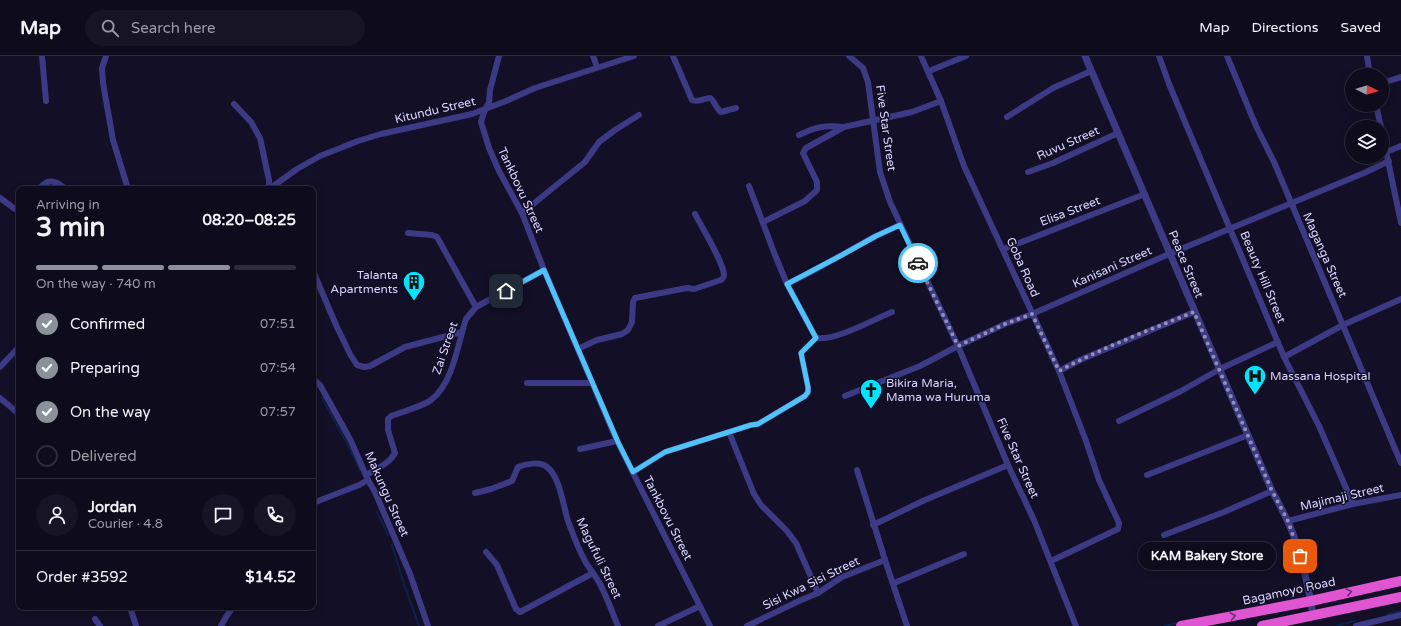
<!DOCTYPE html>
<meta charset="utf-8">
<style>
body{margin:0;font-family:"Varela Round",sans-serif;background:#171425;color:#f1f3f6;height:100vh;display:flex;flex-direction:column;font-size:15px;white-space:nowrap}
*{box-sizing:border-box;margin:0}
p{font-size:13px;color:#9b9ba3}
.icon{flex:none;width:22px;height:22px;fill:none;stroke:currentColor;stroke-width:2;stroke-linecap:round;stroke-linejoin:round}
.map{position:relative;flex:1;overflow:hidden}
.side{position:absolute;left:16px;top:130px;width:300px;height:424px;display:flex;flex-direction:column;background:#0e0b1c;border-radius:8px;box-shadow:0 2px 10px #0003,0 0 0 1px #2e2b3b}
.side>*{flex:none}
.needle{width:26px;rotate:95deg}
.buttons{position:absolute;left:1345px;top:12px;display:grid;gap:8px}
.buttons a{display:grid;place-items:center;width:44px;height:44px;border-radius:50%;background:#0e0b1c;box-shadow:0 2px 10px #0003,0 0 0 1px #2e2b3b;font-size:20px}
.pin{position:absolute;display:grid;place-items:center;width:34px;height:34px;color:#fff;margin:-17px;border-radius:8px;box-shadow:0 2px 6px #0006}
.courier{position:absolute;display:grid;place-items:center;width:40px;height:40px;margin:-20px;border:3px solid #4fc3f7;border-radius:50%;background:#fff;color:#222;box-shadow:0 1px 5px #0007}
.bubble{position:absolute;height:28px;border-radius:14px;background:#0e0b1c;box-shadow:0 2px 10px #0003,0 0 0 1px #2e2b3b;font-size:13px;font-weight:800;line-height:28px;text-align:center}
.headline em{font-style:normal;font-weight:800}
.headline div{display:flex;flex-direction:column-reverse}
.headline{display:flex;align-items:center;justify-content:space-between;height:68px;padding:0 20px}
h1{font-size:26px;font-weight:800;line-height:30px}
.bar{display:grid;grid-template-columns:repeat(4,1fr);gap:6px 4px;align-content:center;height:48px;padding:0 20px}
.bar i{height:5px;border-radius:3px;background:#2e2b3b}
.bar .selected{background:#8c9099}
.bar p{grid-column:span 4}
.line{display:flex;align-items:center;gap:10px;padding:0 20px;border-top:1px solid #2e2b3b}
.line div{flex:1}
.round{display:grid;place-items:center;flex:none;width:42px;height:42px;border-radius:21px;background:#171425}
ol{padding:0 20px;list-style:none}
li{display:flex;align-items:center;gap:12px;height:44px}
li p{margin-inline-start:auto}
li .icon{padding:4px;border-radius:50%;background:#8c9099;color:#fff;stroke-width:4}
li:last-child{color:#9b9ba3}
li i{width:22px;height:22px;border:2px solid #2e2b3b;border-radius:50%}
header{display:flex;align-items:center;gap:24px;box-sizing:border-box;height:56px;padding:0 20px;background:#0e0b1c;border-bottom:1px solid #2e2b3b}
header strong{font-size:19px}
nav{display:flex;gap:22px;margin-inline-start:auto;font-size:14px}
.search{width:280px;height:36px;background:#171425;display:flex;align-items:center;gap:10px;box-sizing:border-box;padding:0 14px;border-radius:22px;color:#9b9ba3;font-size:15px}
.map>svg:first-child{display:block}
</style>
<header>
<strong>Map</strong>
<div class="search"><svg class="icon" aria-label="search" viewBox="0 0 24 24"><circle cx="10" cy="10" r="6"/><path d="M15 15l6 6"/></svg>Search here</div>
<nav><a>Map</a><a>Directions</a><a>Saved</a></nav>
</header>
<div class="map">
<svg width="1401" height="570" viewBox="0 0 1401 570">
<rect width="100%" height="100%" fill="#130f26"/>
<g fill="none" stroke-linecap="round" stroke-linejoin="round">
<g stroke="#0c2248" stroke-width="2">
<path d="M322 342 348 389 360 414"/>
<path d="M377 456 388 479"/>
<path d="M392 489 404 528 419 570"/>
<path d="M1388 558 1401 555"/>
<path d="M1164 570 1179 567"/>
<path d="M1337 570 1355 565"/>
</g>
<g stroke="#3d3a85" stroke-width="6">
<path d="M42 0 46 45"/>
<path d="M106 0 102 12 103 27 113 84 128 133"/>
<path d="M499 0 490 34 489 47 485 53 481 66 489 92 499 115 522 157 544 214 617 385 710 570"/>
<path d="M593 0 597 11"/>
<path d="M673 0 692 44C699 47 703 42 710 42 715 45 716 53 721 56L736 52"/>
<path d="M849 0 863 12 868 26 880 116 890 146 958 290 1008 409 1034 464 1076 570"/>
<path d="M921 0 941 45 964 110 1059 315 1086 385 1099 424 1119 467 1118 473 1051 505"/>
<path d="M1159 0 1169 28 1284 301 1319 370 1353 448"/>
<path d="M1227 0 1256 70 1274 106 1401 407"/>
<path d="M1367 0 1370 19"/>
<path d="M929 15 966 0"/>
<path d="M1382 27 1401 21"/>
<path d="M234 48 251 66 260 82 269 124V133"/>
<path d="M1376 49 1381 71"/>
<path d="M1007 61 1053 32 1091 15"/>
<path d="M1382 76 1401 167"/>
<path d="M799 79C816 71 824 69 844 71"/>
<path d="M1386 96 1401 90"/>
<path d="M1028 116 1053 107 1118 77"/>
<path d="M749 130 775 199 787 228 816 282C836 285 872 264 892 256"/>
<path d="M40 133C47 121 57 125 65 133"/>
<path d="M269 133 297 113 320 100 358 85 381 78 472 58 506 45 535 32 634 0"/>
<path d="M0 142 15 153 19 154"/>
<path d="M522 157 585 106 599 86 615 74 639 59"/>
<path d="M763 166 805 145 817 134V126L803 97 806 92 844 71 912 56 941 45"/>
<path d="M408 177 432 179 437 181 476 251"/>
<path d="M1004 193 1145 138"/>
<path d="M313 215 336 269 350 298 357 309 364 311 370 310 405 291 462 276"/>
<path d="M787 228 809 217 876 180 900 169"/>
<path d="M578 293 597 284 622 278 628 274 632 266 633 246 635 242 687 232 694 233 721 224C723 222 724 222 724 219 724 207 701 170 695 158"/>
<path d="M1284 301 1343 269 1401 243"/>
<path d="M0 311 19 291"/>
<path d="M1059 315 1080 304 1194 256"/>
<path d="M313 323 320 329 351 385 368 424 375 436 410 518 428 570"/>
<path d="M527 327H592"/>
<path d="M845 340 920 310 958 290 1005 268 1032 258 1169 198 1364 117 1389 105"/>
<path d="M0 342 19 358"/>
<path d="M1119 365 1181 335 1220 313 1278 286"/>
<path d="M729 376 751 369 758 368 805 340 808 336V331L801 297 816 282"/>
<path d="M580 393 617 385"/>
<path d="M857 414 885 504 907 570"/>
<path d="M633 416 665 396 729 376 754 438 761 449 787 475 796 487 818 537"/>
<path d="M366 419C376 413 389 408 395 397L388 374V363L391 360C402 356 423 350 431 344 453 328 458 287 466 263L476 251 544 214"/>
<path d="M1147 419 1248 379"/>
<path d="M475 437 491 433 512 425 518 411C525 408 540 405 547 411 560 421 563 449 568 465 573 479 579 494 586 507 591 514 596 521 600 528 607 541 612 556 618 570"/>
<path d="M313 447 359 429 368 424"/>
<path d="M1288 465 1353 448 1401 439"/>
<path d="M873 469 925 444 1008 409"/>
<path d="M1164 479 1224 456 1272 435"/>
<path d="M486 496 497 509 516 553 520 556 593 517"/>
<path d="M894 527 964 498"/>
<path d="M130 551 136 570"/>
<path d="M95 563 100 570"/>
<path d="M221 570 226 561 233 551"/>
<path d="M658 570 700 550"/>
<path d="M747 570 799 545 818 537 842 521 885 504"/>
<path d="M1356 570 1401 559"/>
</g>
<path stroke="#3d3a85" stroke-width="7" d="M1085 0 1272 435C1281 451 1290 468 1296 486 1304 510 1309 534 1313 559"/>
<g stroke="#e055d1" stroke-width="10">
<path d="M1181 570 1311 545 1401 525"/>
<path d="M1262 570 1401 541"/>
</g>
</g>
<defs><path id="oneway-chevron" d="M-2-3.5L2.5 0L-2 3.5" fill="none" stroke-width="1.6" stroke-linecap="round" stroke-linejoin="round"/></defs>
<g stroke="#6f2e73">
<use href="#oneway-chevron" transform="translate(1349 536) rotate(-13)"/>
<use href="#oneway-chevron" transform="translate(1233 560) rotate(-11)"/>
</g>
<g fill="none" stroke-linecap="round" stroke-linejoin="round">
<path stroke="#948fb3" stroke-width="4" stroke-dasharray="0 7.2" d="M918 207 958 290 1005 268 1032 258 1059 315C1102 292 1149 274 1194 256L1272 435 1288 465 1300 500"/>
<path stroke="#4fc3f7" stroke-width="5" d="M506 235 544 214 618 386 633 416 665 396 751 369 758 368 805 340 808 336V331L801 297 816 282 787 228 842 199 876 180 900 169 918 207"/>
</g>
<defs>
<g id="building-pin" transform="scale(1.15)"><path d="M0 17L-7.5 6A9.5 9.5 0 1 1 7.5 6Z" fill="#00e5ff" stroke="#130f26"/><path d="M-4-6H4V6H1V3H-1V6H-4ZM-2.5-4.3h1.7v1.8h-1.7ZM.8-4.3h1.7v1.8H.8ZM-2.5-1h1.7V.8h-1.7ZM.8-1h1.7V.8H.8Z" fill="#111"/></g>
<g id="hospital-pin" transform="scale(1.15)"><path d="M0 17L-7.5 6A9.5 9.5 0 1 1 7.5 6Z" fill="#00e5ff" stroke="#130f26"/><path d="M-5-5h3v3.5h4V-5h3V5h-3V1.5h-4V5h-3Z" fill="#111"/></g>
<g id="church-pin" transform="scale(1.15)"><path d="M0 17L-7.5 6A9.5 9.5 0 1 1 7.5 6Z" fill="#00e5ff" stroke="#130f26"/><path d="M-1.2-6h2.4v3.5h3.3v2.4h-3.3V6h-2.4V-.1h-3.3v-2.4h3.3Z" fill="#111"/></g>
</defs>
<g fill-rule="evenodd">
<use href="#building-pin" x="414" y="226"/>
<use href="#hospital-pin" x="1255" y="320"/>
<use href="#church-pin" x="871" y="334"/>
</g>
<g text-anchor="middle" stroke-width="3" stroke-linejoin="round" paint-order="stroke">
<g font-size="12" fill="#d9d4ff" stroke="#130f26">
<text transform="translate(435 54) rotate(-13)" y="4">Kitundu Street</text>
<text transform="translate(886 72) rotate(82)" y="4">Five Star Street</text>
<text transform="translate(1068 87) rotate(-24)" y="4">Ruvu Street</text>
<text transform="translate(521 134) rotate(65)" y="4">Tankbovu Street</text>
<text transform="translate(1070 155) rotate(-21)" y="4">Elisa Street</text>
<text transform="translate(1325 199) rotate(66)" y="4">Maganga Street</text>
<text transform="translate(1186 208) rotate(67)" y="4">Peace Street</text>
<text transform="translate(1023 211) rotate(66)" y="4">Goba Road</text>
<text transform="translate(1112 211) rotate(-24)" y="4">Kanisani Street</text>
<text transform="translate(1263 221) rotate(67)" y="4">Beauty Hill Street</text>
<text transform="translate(445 292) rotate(-71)" y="4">Zai Street</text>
<text transform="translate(1018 402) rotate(66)" y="4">Five Star Street</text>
<text transform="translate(387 438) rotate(66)" y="4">Makungu Street</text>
<text transform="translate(1342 441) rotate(-13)" y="4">Majimaji Street</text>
<text transform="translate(668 462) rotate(63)" y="4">Tankbovu Street</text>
<text transform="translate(599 502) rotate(64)" y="4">Magufuli Street</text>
<text transform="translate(811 527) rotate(-26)" y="4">Sisi Kwa Sisi Street</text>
<text transform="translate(1289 535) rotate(-12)" y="4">Bagamoyo Road</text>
</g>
<g font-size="12" fill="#d9d4ff" stroke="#130f26" text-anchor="start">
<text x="398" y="223" text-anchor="end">Talanta<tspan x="398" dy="14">Apartments</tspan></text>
<text x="1270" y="324">Massana Hospital</text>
<text x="886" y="331">Bikira Maria,<tspan x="886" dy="14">Mama wa Huruma</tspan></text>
</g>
</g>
</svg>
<div class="buttons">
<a><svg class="needle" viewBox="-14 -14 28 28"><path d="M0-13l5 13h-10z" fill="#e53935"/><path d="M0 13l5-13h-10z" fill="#9b9ba3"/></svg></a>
<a><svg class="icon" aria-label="layers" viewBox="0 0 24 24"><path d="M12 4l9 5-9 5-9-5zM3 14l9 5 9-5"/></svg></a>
</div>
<div class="pin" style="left:1300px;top:500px;background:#ea580c"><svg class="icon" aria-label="bag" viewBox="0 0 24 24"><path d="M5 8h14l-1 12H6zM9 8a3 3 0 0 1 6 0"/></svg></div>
<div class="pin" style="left:506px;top:235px;background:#1f2937"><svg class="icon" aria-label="home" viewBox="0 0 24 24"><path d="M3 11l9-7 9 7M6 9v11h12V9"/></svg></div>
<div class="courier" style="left:918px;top:207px"><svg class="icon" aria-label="car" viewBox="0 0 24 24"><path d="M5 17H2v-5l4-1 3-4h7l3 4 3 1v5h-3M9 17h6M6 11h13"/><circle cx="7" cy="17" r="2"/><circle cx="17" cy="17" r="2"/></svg></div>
<div class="bubble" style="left:1138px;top:486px;width:138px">KAM Bakery Store</div>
<section class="side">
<div class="headline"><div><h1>3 min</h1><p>Arriving in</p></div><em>08:20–08:25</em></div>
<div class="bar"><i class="selected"></i><i class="selected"></i><i class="selected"></i><i></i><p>On the way · 740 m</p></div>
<ol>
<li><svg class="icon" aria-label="check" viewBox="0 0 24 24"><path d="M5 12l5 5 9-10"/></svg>Confirmed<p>07:51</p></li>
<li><svg class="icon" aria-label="check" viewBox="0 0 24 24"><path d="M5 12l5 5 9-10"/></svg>Preparing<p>07:54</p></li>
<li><svg class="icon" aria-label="check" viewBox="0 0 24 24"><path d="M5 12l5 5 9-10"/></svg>On the way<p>07:57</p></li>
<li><i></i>Delivered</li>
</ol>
<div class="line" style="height:72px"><a class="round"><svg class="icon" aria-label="person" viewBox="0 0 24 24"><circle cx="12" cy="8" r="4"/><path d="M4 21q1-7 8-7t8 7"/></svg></a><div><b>Jordan</b><p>Courier · 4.8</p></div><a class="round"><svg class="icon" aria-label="chat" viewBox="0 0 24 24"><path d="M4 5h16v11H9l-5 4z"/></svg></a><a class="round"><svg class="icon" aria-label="phone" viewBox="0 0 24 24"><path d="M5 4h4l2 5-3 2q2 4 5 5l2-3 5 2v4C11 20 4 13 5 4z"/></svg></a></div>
<div class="line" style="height:52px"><div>Order #3592</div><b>$14.52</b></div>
</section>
</div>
